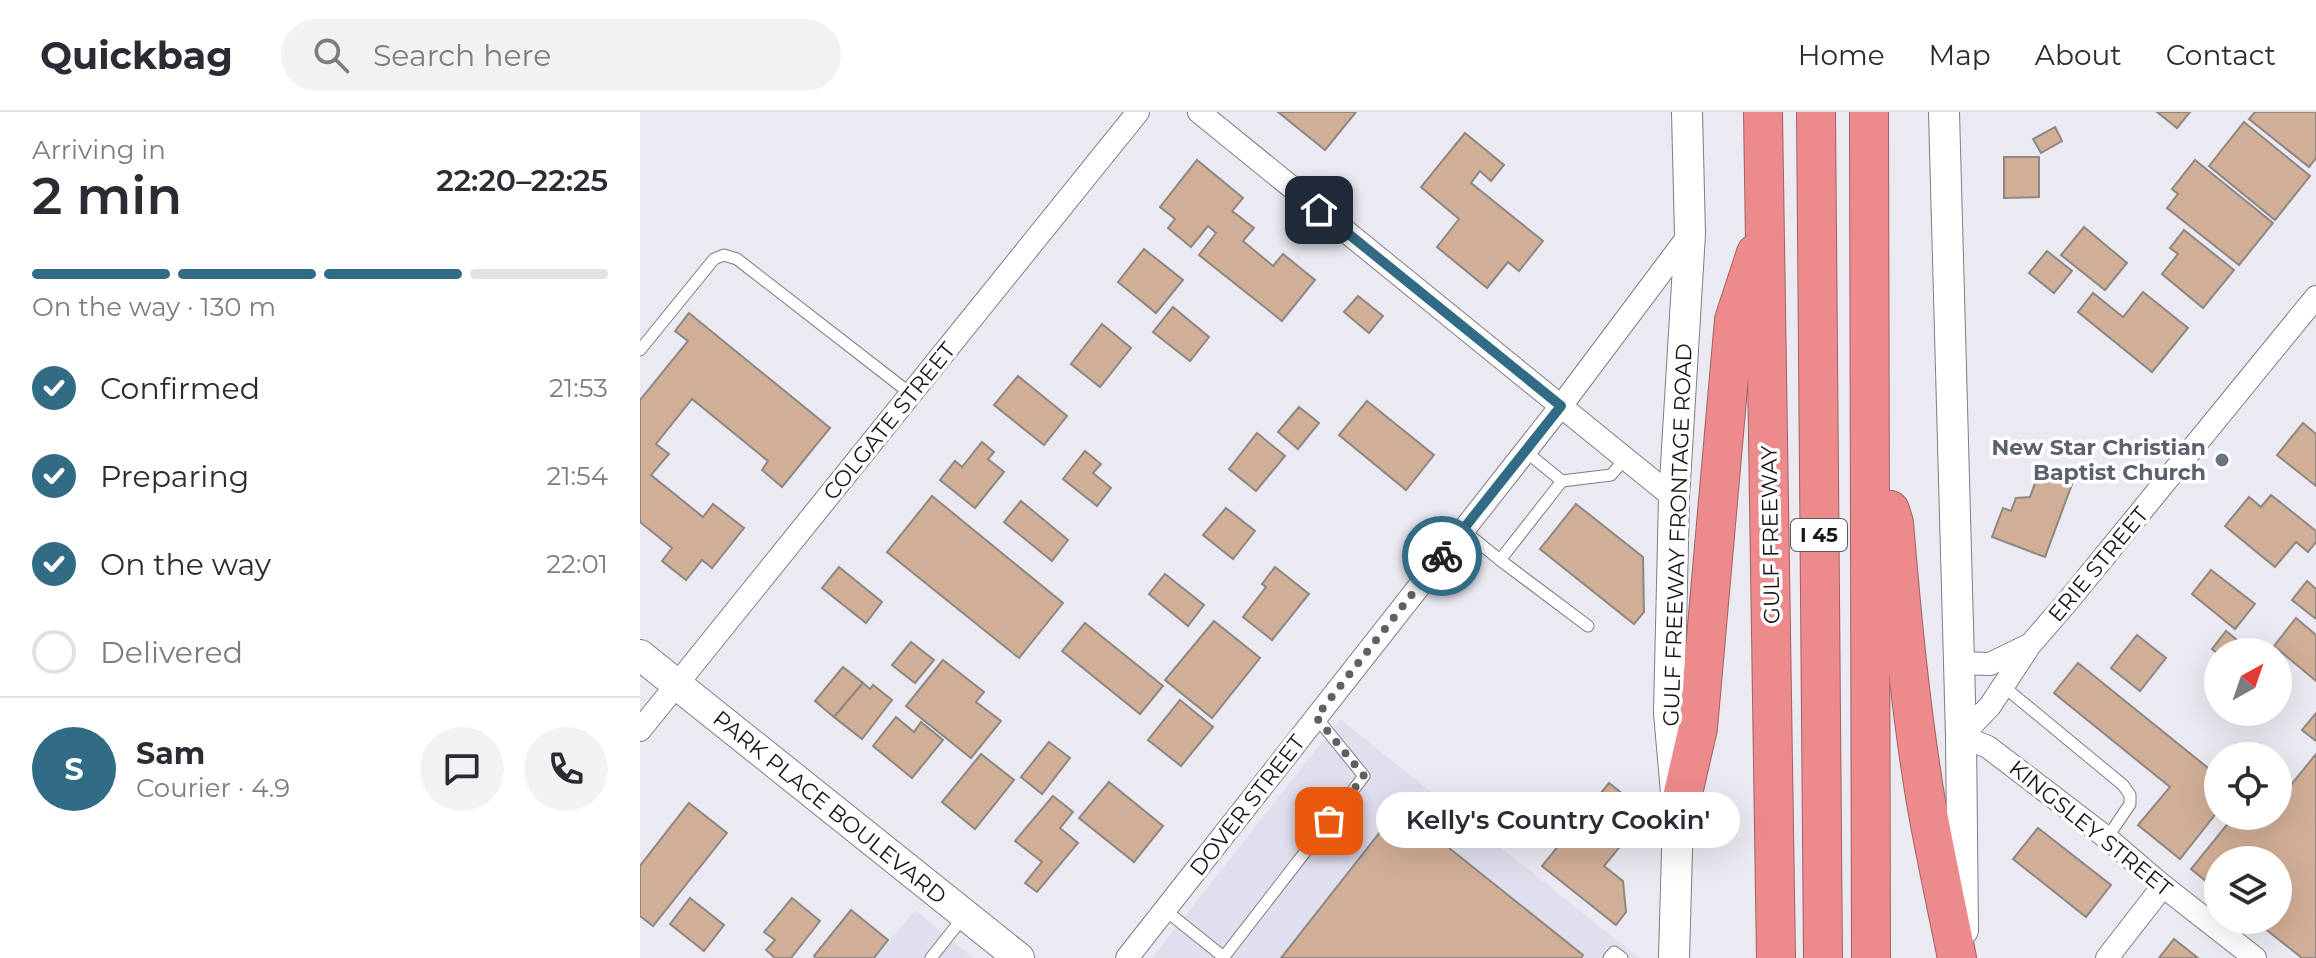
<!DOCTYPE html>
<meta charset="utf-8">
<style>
body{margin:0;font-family:Montserrat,sans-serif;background:#f2f2f3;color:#2b2b33;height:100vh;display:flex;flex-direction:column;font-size:30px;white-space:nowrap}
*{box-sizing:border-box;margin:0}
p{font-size:26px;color:#7c7c81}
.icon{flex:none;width:44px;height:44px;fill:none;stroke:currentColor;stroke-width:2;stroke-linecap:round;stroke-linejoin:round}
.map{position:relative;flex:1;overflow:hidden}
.panel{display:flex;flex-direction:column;background:#fff;width:640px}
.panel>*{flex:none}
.needle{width:52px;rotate:40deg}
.buttons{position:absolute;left:1564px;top:526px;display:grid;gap:16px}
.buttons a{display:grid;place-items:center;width:88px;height:88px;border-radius:50%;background:#fff;box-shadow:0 8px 32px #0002;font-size:40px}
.pin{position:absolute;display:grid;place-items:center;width:68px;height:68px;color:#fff;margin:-34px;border-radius:16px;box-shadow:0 4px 12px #0006}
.courier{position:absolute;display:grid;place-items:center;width:80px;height:80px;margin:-40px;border:6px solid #326b85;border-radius:50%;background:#fff;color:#222;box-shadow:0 2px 10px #0007}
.bubble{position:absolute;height:56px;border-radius:28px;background:#fff;box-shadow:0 8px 32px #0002;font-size:26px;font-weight:600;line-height:56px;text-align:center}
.head em{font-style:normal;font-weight:600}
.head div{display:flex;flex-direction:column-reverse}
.head{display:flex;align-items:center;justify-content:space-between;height:136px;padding:0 32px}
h1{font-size:52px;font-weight:600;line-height:60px}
.bar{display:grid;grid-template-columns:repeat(4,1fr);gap:12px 8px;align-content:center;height:96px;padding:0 32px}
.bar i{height:10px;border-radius:6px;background:#e1e1e2}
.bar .on{background:#326b85}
.bar p{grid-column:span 4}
.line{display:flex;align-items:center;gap:20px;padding:0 32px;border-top:2px solid #e1e1e2}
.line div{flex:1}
.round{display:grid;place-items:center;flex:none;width:84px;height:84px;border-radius:42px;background:#f2f2f3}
ol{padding:0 32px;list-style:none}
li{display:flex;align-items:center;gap:24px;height:88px}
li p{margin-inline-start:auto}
li .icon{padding:8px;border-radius:50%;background:#326b85;color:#fff;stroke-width:4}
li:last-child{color:#7c7c81}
li i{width:44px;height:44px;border:4px solid #e1e1e2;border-radius:50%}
header{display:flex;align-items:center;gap:48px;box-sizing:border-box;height:112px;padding:0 40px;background:#fff;border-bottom:2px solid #e1e1e2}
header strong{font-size:38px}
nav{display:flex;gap:44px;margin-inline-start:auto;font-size:28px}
.search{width:560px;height:72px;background:#f2f2f3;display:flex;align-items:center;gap:20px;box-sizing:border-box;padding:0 28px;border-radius:44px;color:#7c7c81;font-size:30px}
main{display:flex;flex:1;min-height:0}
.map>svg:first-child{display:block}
</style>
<header>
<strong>Quickbag</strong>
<div class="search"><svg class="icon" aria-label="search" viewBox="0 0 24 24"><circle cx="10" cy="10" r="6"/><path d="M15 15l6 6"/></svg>Search here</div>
<nav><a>Home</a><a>Map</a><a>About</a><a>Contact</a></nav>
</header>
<main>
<section class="panel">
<div class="head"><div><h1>2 min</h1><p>Arriving in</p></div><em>22:20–22:25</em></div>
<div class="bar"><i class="on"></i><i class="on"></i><i class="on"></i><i></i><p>On the way · 130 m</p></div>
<ol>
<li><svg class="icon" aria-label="check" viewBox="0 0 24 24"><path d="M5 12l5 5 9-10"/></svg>Confirmed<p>21:53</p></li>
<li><svg class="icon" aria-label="check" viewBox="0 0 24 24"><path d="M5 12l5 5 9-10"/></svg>Preparing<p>21:54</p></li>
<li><svg class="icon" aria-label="check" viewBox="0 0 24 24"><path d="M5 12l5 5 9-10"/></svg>On the way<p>22:01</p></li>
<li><i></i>Delivered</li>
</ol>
<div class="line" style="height:144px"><b class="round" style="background:#326b85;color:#fff">S</b><div><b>Sam</b><p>Courier · 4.9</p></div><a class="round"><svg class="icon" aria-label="chat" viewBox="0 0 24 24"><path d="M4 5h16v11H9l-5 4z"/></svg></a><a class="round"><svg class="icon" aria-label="phone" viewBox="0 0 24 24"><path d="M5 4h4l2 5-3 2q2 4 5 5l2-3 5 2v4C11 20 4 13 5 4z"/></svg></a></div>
</section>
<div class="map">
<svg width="1676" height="846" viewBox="0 0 1676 846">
<rect width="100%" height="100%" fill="#ebeaf2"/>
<g fill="#e0dfee">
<path d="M700 607 999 846H512Z"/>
<path d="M275 798 333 846H236Z"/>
</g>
<g fill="#d1ae96" stroke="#8e8783" stroke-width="2">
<path d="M638 0H716L685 38Z"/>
<path d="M1517 0H1550L1537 16Z"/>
<path d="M1615 0H1676V46L1669 55 1609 7Z"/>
<path d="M1604 10 1670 64 1635 108 1569 54Z"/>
<path d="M1415 15 1422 29 1401 41 1393 27Z"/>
<path d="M825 21 864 53 851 69 840 59 831 71 903 129 879 159 868 150 847 176 797 135 819 107 781 75Z"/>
<path d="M1364 45H1399V85L1364 86Z"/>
<path d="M557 48 603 86 592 99 614 116 603 129 633 154 643 142 675 168 642 209 559 143 576 121 568 114 551 135 528 116 535 107 520 95Z"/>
<path d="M1555 48 1633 111 1599 153 1527 96 1538 82 1532 77Z"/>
<path d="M1444 115 1487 151 1465 178 1421 143Z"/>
<path d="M1544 118 1594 158 1563 196 1522 162 1538 142 1530 136Z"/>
<path d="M504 137 543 168 516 201 478 170Z"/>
<path d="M1407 139 1432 159 1414 181 1389 161Z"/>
<path d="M1503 180 1548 216 1512 260 1438 200 1453 181 1483 205Z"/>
<path d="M718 184 743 204 729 221 704 200Z"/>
<path d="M533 195 569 225 550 249 513 220Z"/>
<path d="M49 201 190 316 142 375 122 358 128 349 52 287 16 332 29 342 11 363 63 405 73 392 104 416 72 456 62 448 46 468 22 449 32 436 0 410V288L48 229 35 219Z"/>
<path d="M462 212 491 236 460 275 431 252Z"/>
<path d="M378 264 427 304 404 333 354 293Z"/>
<path d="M727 289 794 343 766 378 699 323Z"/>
<path d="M659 295 679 311 658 337 638 320Z"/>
<path d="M1663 311 1676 322V374L1637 343Z"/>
<path d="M617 321 645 344 616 379 589 357Z"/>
<path d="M342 330 354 340 348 347 364 360 335 396 300 368 315 349 322 355Z"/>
<path d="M445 339 461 352 453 361 471 376 457 394 423 367Z"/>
<path d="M1402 352 1435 364 1405 445 1352 425 1363 396 1371 399 1376 386 1390 385Z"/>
<path d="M1631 383 1676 419V430L1668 440 1656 430 1635 455 1585 414 1609 385 1621 395Z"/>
<path d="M292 384 423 491 379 546 247 440Z"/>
<path d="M381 389 428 428 412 449 364 410Z"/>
<path d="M936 392 1003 445 1004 500 994 512 900 437Z"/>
<path d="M586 396 615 419 593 447 563 423Z"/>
<path d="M199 455 242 490 226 511 182 476Z"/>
<path d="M635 455 669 482 632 528 603 505 626 475 622 472Z"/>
<path d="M1571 458 1615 492 1595 517 1552 482Z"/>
<path d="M525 462 564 493 548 514 509 482Z"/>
<path d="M1667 469 1676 477V507L1652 488Z"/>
<path d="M1656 506 1676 523V569L1634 534Z"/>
<path d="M574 509 620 546 572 606 525 568Z"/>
<path d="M445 511 523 574 500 602 422 539Z"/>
<path d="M1586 519 1607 536 1604 540H1578V542L1572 537Z"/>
<path d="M1497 523 1526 546 1500 579 1471 556Z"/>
<path d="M271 530 294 548 275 571 252 553Z"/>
<path d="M303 548 344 580 336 590 361 609 331 646 266 594Z"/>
<path d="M1438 551 1578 664V699L1540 747 1498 713 1530 675 1414 581Z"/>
<path d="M203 555 223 571 194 605 175 589Z"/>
<path d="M223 571 230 577 233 573 252 588 222 627 194 605Z"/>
<path d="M540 588 573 615 541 654 508 628Z"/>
<path d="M1676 601V629L1662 618Z"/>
<path d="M256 605 274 620 281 610 303 628 272 666 233 634Z"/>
<path d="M409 630 430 646 402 682 381 665Z"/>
<path d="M341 642 374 668 335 717 302 690Z"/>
<path d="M1676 642V846H1662L1614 808H1638V748H1578V779L1551 757 1594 704H1638V689Z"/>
<path d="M469 670 523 714 494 750 439 706Z"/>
<path d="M969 671 984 683 987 726 964 754 983 769 986 800 976 813 902 754Z"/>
<path d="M413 684 433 700 420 716 438 731 397 780 385 771 402 750 375 729Z"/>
<path d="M49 691 87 721 13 814 0 804V754Z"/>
<path d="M759 696 943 843 941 846H641Z"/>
<path d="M1398 716 1471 773 1446 805 1373 747Z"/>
<path d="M50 786 84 813 64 839 30 812Z"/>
<path d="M152 786 180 809 151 846H135L126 838 135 828 124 820Z"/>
<path d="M211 798 248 828 234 846H176L174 844Z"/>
<path d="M1534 827 1558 846H1519Z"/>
</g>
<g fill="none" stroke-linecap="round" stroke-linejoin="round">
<g stroke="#7e7d84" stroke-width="13">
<g id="service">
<path d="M0 238 74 147 84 143 97 147 271 282"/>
<path d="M885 339 922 369 971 363 985 347"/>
<path d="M823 418 860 448 922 369"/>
<path d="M860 448 948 514"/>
<path d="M1363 574 1483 673 1490 683V692L1467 726"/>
<path d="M525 798 585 846"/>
<path d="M291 846 325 803"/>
<path d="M583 846 724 664 676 605"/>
<path d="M969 846 974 840 982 846"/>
</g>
</g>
<g stroke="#7e7d84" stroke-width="24">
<g id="minor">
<path d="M559 0 1034 386"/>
<path d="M1318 551 1350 552 1389 533"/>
<path d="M0 618 498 0"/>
<path d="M487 846 921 294 1050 122"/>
<path d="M1467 846 1523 774"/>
<path d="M1615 846 1523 774 1467 726 1348 635 1321 624 1350 594 1390 533 1428 489 1676 185"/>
</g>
</g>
<g stroke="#7e7d84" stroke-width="32">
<g id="secondary">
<path d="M1304 0 1321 624 1323 818"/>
<path d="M0 543 379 846"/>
<path d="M1034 846 1038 703 1029 601 1034 386 1050 122 1047 0"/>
</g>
</g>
<g stroke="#a26163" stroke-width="40">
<g id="motorway">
<path d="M1123 0 1136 846"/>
<path d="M1176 0 1183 846"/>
<path d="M1229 0 1231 846"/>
<path d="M1250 398 1254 411C1262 507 1271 602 1287 696 1296 746 1307 796 1317 846"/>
<path d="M1038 703 1058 616 1094 208 1116 141"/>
</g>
</g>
<use href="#service" stroke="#fff" stroke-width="11"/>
<use href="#minor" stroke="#fff" stroke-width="22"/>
<use href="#secondary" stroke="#fff" stroke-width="30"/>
<use href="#motorway" stroke="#ed8a8b" stroke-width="38"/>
</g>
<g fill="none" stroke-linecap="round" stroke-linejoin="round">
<path stroke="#616065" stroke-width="8" stroke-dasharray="0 14.4" d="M689 709 724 664 676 605 802 444"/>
<path stroke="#326b85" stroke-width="10" d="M679 98 921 294 802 444"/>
</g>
<circle fill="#6b7280" stroke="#fff" stroke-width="3" cx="1582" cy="348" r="8"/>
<g text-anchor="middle" stroke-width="7" stroke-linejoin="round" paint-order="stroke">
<rect fill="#fff" stroke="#5c5c5e" stroke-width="2" x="1151" y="407" width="56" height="32" rx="6"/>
<g font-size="20" font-weight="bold" fill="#161619">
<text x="1179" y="430">I 45</text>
</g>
<g font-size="22" fill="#161619" stroke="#fff">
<text transform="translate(249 309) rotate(-51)" y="8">COLGATE STREET</text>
<text transform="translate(1037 423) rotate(-88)" y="8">GULF FREEWAY FRONTAGE ROAD</text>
<text transform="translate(1130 423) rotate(-91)" y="8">GULF FREEWAY</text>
<text transform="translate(1458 452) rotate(-50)" y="8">ERIE STREET</text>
<text transform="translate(607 693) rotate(-52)" y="8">DOVER STREET</text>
<text transform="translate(190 695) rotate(39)" y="8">PARK PLACE BOULEVARD</text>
<text transform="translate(1451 716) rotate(39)" y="8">KINGSLEY STREET</text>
</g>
<g font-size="22" font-weight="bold" fill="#5b616d" stroke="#fff" text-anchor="end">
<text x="1566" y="343">New Star Christian<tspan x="1566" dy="25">Baptist Church</tspan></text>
</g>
</g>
</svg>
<div class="buttons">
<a><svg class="needle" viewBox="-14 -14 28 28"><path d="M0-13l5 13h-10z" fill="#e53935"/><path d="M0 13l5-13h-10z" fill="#7c7c81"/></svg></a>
<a><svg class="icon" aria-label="locate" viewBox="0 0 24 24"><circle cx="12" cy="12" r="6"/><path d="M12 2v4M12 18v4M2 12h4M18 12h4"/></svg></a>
<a><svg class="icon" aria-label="layers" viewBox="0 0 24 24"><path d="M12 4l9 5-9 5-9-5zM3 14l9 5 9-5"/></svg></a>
</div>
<div class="pin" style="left:689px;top:709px;background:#ea580c"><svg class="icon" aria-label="bag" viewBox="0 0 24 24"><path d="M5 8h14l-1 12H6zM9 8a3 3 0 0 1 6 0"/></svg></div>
<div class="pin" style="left:679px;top:98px;background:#1f2937"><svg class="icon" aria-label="home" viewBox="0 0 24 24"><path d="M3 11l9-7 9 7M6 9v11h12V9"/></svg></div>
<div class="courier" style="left:802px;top:444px"><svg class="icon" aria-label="bike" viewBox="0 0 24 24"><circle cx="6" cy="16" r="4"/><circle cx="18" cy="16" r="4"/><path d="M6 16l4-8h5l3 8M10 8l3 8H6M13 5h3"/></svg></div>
<div class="bubble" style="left:736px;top:680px;width:364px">Kelly's Country Cookin'</div>
</div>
</main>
